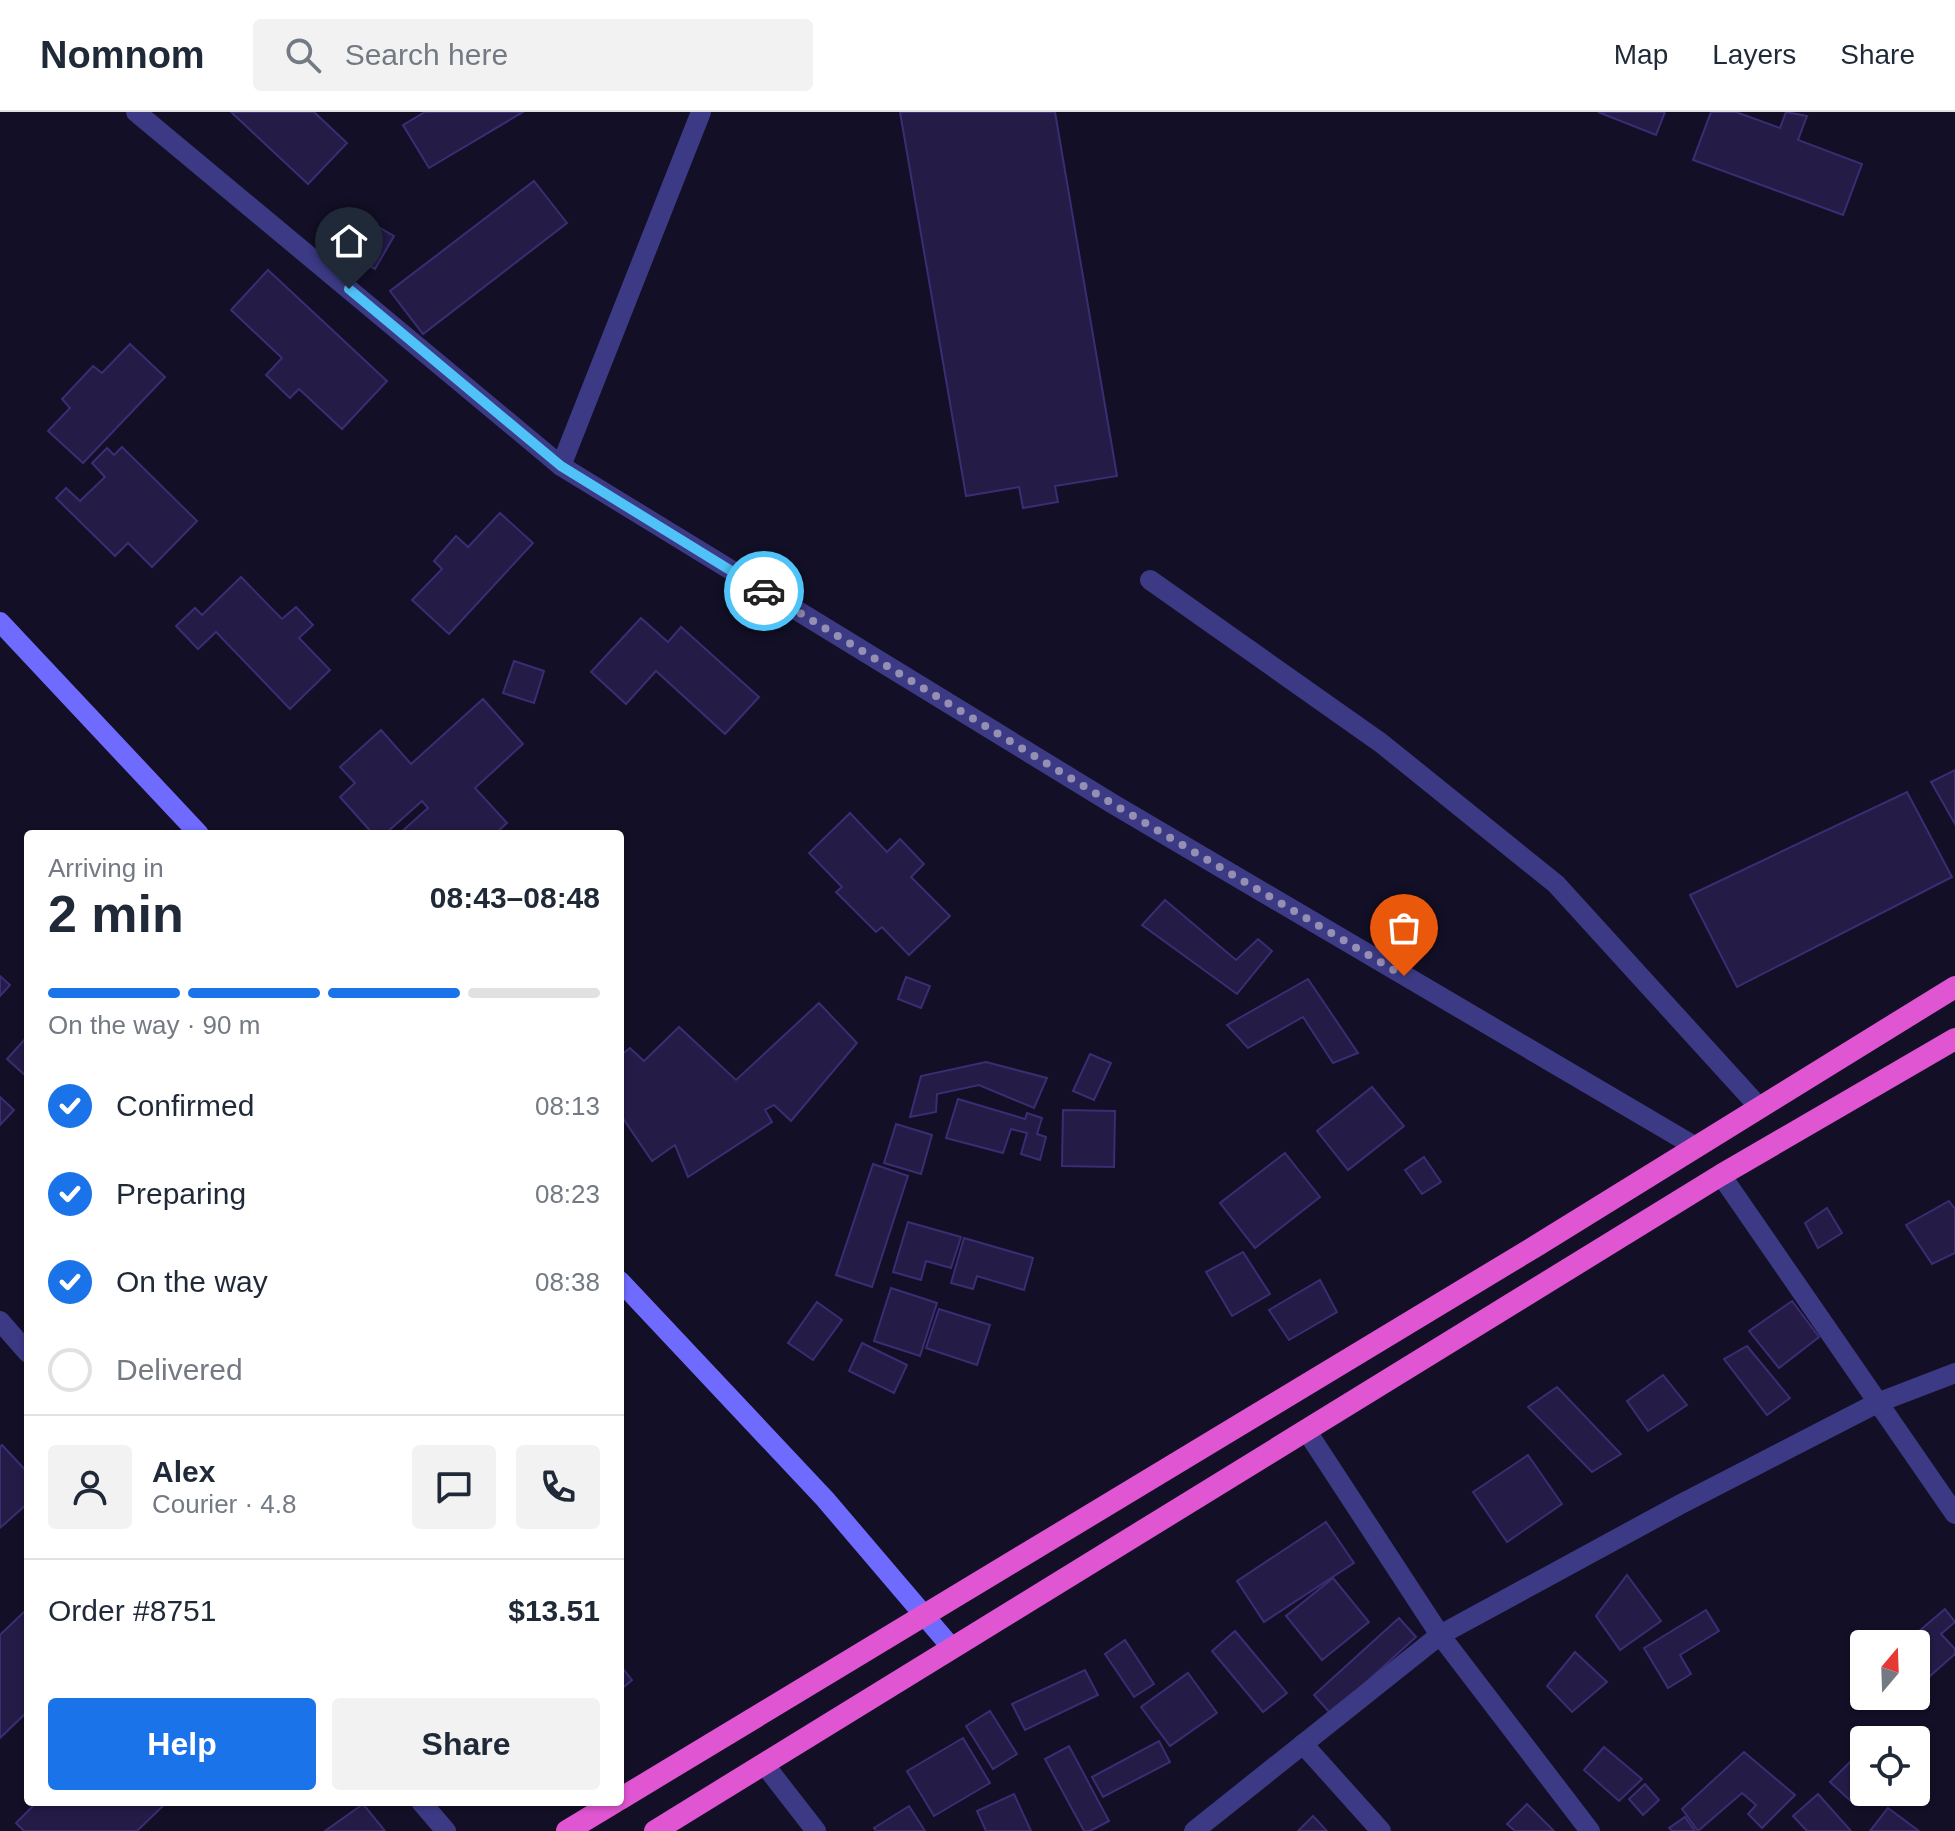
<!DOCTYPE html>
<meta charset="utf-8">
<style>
body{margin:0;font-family:Arial,sans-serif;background:#f2f2f3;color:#1f2937;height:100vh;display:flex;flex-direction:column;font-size:30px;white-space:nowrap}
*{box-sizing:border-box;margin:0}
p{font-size:26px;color:#747a83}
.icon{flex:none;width:44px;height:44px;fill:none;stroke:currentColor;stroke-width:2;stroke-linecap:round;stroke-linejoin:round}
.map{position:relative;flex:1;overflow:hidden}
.drawer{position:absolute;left:24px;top:718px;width:600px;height:976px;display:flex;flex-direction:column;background:#fff;border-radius:8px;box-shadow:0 2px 6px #0004}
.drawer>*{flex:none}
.needle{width:52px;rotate:19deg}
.controls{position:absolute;left:1850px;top:1518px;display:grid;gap:16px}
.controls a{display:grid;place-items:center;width:80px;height:80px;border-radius:8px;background:#fff;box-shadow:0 2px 6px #0004;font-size:40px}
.pin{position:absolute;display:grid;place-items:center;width:68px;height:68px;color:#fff;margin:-82px -34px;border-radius:50% 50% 50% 0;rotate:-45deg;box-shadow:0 0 8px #0007}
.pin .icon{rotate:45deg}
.courier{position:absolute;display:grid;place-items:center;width:80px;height:80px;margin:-40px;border:6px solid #4fc3f7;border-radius:50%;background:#fff;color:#222;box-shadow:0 2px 10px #0007}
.head em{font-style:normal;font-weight:600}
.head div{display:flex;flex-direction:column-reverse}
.head{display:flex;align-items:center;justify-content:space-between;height:136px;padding:0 24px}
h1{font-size:52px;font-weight:600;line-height:60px}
.bar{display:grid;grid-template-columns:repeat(4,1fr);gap:12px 8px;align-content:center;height:96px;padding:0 24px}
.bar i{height:10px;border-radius:6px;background:#e0e1e3}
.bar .selected{background:#1a73e8}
.bar p{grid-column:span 4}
.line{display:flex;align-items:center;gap:20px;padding:0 24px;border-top:2px solid #e0e1e3}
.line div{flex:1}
.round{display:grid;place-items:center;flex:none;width:84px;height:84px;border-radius:8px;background:#f2f2f3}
ol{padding:0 24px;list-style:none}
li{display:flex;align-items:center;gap:24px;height:88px}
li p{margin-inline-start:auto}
li .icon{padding:8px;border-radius:50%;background:#1a73e8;color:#fff;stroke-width:4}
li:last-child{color:#747a83}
li i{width:44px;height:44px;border:4px solid #e0e1e3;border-radius:50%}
.primary-button{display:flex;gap:16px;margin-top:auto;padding:16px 24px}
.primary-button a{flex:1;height:92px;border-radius:8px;background:#1a73e8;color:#fff;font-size:32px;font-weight:600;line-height:92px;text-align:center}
.primary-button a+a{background:#f2f2f3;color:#1f2937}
header{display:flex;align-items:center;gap:48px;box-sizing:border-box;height:112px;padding:0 40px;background:#fff;border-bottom:2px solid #e0e1e3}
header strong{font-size:38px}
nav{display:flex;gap:44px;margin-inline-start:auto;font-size:28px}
.search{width:560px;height:72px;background:#f2f2f3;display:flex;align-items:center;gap:20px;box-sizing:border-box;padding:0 28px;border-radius:8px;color:#747a83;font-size:30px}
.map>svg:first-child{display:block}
</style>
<header>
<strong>Nomnom</strong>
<div class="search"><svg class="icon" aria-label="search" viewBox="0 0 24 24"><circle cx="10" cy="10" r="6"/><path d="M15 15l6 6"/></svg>Search here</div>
<nav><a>Map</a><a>Layers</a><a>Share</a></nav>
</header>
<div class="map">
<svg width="1955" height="1719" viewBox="0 0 1955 1719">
<rect width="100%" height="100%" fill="#130f26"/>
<g fill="#241b47" stroke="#3b2d73" stroke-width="2">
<path d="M231 0H314L347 31 308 72Z"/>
<path d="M425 0H523L429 56 403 13Z"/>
<path d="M900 0H1055L1117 364 1055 374 1058 390 1023 396 1019 375 966 384Z"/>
<path d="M1598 0H1665L1656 23Z"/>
<path d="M1711 0H1736L1780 16 1786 0 1807 4 1798 28 1862 52 1843 103 1693 48Z"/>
<path d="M534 69 567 111 423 222 390 179Z"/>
<path d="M375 113 394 124 375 157 356 146Z"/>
<path d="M268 158 387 269 342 317 299 277 290 286 266 263 282 246 231 198Z"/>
<path d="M130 232 165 265 83 351 48 319 70 296 62 287 93 254 102 261Z"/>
<path d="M122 335 197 409 152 455 128 431 115 444 56 386 66 376 80 389 105 365 92 351 107 336 114 343Z"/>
<path d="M500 401 533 431 449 522 412 488 442 457 434 449 456 424 468 435Z"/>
<path d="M241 465 282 507 296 495 313 513 299 526 330 558 290 597 216 520 198 537 176 514 195 496 202 503Z"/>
<path d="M641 506 668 530 681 515 759 585 725 622 656 559 626 592 591 560Z"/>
<path d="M514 549 544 559 534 591 503 581Z"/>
<path d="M483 587 523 632 475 676 507 711 495 722H399L428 696 422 689 385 722H373L340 685 355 671 340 655 381 618 411 652Z"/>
<path d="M1955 658V712L1931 670Z"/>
<path d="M1907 680 1952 765 1737 875 1690 783Z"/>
<path d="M850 701 887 740 900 727 924 752 911 765 950 804 909 843 882 815 876 820 836 780 842 775 809 741Z"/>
<path d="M1165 788 1236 848 1258 827 1272 839 1237 882 1142 813Z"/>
<path d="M0 864 10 873 0 884Z"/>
<path d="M906 865 930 874 921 896 898 887Z"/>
<path d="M1308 867 1358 941 1333 951 1303 905 1248 936 1227 913Z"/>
<path d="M819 891 857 931 791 1009 774 993 765 998 772 1010 688 1065 675 1033 652 1049 620 1002V944L630 936 644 949 679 915 736 968Z"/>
<path d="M24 928 28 931V966L7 947Z"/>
<path d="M1090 942 1111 951 1094 988 1073 979Z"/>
<path d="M986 950 1047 966 1034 996 979 973 937 982 936 1000 910 1005 921 964Z"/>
<path d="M1372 975 1404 1014 1348 1058 1317 1019Z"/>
<path d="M0 985 14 998 0 1013Z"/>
<path d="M958 987 1025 1007 1027 1001 1042 1006 1037 1022 1046 1025 1040 1048 1021 1042 1027 1021 1011 1017 1003 1041 946 1026Z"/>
<path d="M1063 998 1115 999 1114 1055 1062 1054Z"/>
<path d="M896 1012 932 1023 921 1062 884 1051Z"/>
<path d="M1285 1041 1320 1085 1255 1136 1220 1091Z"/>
<path d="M1424 1045 1441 1070 1422 1082 1405 1058Z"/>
<path d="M873 1052 908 1064 872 1175 836 1163Z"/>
<path d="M1949 1089 1955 1097V1141L1932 1152 1906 1113Z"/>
<path d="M1827 1096 1842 1121 1818 1136 1805 1111Z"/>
<path d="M908 1110 961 1125 951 1156 926 1149 921 1168 893 1160Z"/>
<path d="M964 1126 1033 1146 1024 1178 977 1164 973 1177 951 1171Z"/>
<path d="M1243 1140 1270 1182 1232 1204 1206 1160Z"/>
<path d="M1320 1168 1337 1200 1289 1228 1269 1198Z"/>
<path d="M891 1176 937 1191 920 1244 874 1229Z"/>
<path d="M1792 1189 1819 1225 1779 1256 1749 1219Z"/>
<path d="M817 1190 842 1208 813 1248 788 1231Z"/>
<path d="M939 1197 990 1213 977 1253 926 1236Z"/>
<path d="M862 1231 907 1253 894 1281 849 1259Z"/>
<path d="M1747 1234 1790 1286 1767 1303 1724 1247Z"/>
<path d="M1663 1263 1687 1293 1648 1319 1627 1289Z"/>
<path d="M1557 1275 1621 1342 1592 1360 1528 1295Z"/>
<path d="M2 1333 28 1361V1391L0 1416V1335Z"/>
<path d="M1528 1343 1562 1392 1507 1430 1473 1380Z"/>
<path d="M1326 1410 1354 1451 1264 1510 1237 1469Z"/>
<path d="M1627 1463 1661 1509 1620 1538 1596 1504Z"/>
<path d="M1333 1466 1369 1510 1322 1548 1286 1504Z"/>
<path d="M28 1496V1599L0 1626V1523Z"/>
<path d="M1945 1497 1955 1510 1941 1522 1955 1537V1542L1930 1564 1916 1548V1532H1904Z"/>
<path d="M1706 1498 1719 1519 1680 1543 1691 1562 1668 1576 1644 1536Z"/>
<path d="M1399 1506 1416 1525 1331 1602 1314 1583Z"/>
<path d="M1235 1519 1287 1581 1263 1600 1212 1539Z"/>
<path d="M1125 1528 1154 1572 1134 1585 1105 1542Z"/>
<path d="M1575 1540 1607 1570 1572 1600 1547 1574Z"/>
<path d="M620 1553 632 1568 620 1578Z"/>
<path d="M1085 1558 1098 1583 1025 1618 1012 1592Z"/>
<path d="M1188 1561 1217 1601 1170 1634 1141 1595Z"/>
<path d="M990 1599 1017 1642 993 1657 966 1614Z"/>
<path d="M963 1626 990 1671 934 1704 907 1659Z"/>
<path d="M1159 1629 1170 1650 1103 1685 1092 1665Z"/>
<path d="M1069 1634 1109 1709 1090 1719H1084L1045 1647Z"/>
<path d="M1604 1635 1642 1667 1619 1689 1584 1658Z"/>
<path d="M1864 1636V1680H1870L1855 1693 1830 1670Z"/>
<path d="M1744 1640 1795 1683 1762 1716 1748 1702 1756 1693 1742 1681 1698 1719 1682 1697Z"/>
<path d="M1645 1672 1659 1688 1643 1703 1629 1687Z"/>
<path d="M1014 1682 1031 1719H986L977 1699Z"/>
<path d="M1818 1682 1851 1719H1807L1793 1704Z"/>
<path d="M37 1690H167L137 1719H24L16 1711Z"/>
<path d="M363 1692 385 1719H325Z"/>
<path d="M1527 1692 1554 1719H1515L1507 1712Z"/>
<path d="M909 1694 925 1719H876L874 1716Z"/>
<path d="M1888 1696 1919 1719H1870Z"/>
<path d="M1313 1704 1327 1719H1298Z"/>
<path d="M1685 1705 1695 1719H1672L1669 1716Z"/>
</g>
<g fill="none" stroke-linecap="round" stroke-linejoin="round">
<g stroke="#3d3a85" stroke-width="20">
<path d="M136 0 561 354"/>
<path d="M701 0 561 354 1113 692 1696 1035"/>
<path d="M1150 468 1381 631 1556 772 1760 996"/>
<path d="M1721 1063 1955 1402"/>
<path d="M0 1209 28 1241"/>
<path d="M1306 1318 1440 1523 1590 1719"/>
<path d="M1303 1632 1381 1719"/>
<path d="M764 1652 816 1719"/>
<path d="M421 1690 446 1719"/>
<path d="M1194 1719 1440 1523 1681 1392 1877 1291 1955 1261"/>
</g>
<g stroke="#6f6bff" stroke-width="20">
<path d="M0 510 199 722"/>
<path d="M620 1169 825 1387 952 1536"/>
</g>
<g stroke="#e055d1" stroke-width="22">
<path d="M620 1687 1536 1134 1955 875"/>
<path d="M567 1719 615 1690"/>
<path d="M655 1719 1721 1063 1955 927"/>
</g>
</g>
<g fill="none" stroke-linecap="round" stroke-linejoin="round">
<path stroke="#948fb3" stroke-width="8" stroke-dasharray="0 14.4" d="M764 479 1113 692 1404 864"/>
<path stroke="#4fc3f7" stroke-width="10" d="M349 177 561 354 764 479"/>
</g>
</svg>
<div class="controls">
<a><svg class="needle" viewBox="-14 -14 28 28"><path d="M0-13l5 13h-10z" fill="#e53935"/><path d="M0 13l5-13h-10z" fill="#747a83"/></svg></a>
<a><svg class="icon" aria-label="locate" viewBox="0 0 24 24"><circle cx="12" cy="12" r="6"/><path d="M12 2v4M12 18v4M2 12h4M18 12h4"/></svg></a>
</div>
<div class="pin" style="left:1404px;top:864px;background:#ea580c"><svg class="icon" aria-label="bag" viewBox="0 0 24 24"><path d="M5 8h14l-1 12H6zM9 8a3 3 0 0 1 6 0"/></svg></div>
<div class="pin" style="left:349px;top:177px;background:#1f2937"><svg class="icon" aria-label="home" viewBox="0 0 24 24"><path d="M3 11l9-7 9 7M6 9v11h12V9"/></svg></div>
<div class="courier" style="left:764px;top:479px"><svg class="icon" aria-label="car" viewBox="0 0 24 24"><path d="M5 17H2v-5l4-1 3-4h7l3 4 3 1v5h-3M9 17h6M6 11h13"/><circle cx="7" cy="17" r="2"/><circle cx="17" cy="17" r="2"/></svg></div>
<section class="drawer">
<div class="head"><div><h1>2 min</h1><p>Arriving in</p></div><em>08:43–08:48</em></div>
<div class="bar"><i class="selected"></i><i class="selected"></i><i class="selected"></i><i></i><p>On the way · 90 m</p></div>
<ol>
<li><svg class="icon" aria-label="check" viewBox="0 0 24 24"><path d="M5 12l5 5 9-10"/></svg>Confirmed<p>08:13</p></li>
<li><svg class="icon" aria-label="check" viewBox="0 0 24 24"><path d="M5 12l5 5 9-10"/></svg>Preparing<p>08:23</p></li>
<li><svg class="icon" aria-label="check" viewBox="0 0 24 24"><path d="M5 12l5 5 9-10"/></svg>On the way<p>08:38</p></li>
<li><i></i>Delivered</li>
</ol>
<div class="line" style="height:144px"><a class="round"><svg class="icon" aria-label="person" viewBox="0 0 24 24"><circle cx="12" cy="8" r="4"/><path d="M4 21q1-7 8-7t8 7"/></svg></a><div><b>Alex</b><p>Courier · 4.8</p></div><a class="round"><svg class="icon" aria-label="chat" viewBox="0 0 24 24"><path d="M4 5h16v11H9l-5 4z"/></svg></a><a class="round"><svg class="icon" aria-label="phone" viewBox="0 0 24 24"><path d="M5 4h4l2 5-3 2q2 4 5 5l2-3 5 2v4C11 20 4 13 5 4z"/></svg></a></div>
<div class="line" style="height:104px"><div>Order #8751</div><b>$13.51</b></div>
<div class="primary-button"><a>Help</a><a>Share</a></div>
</section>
</div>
